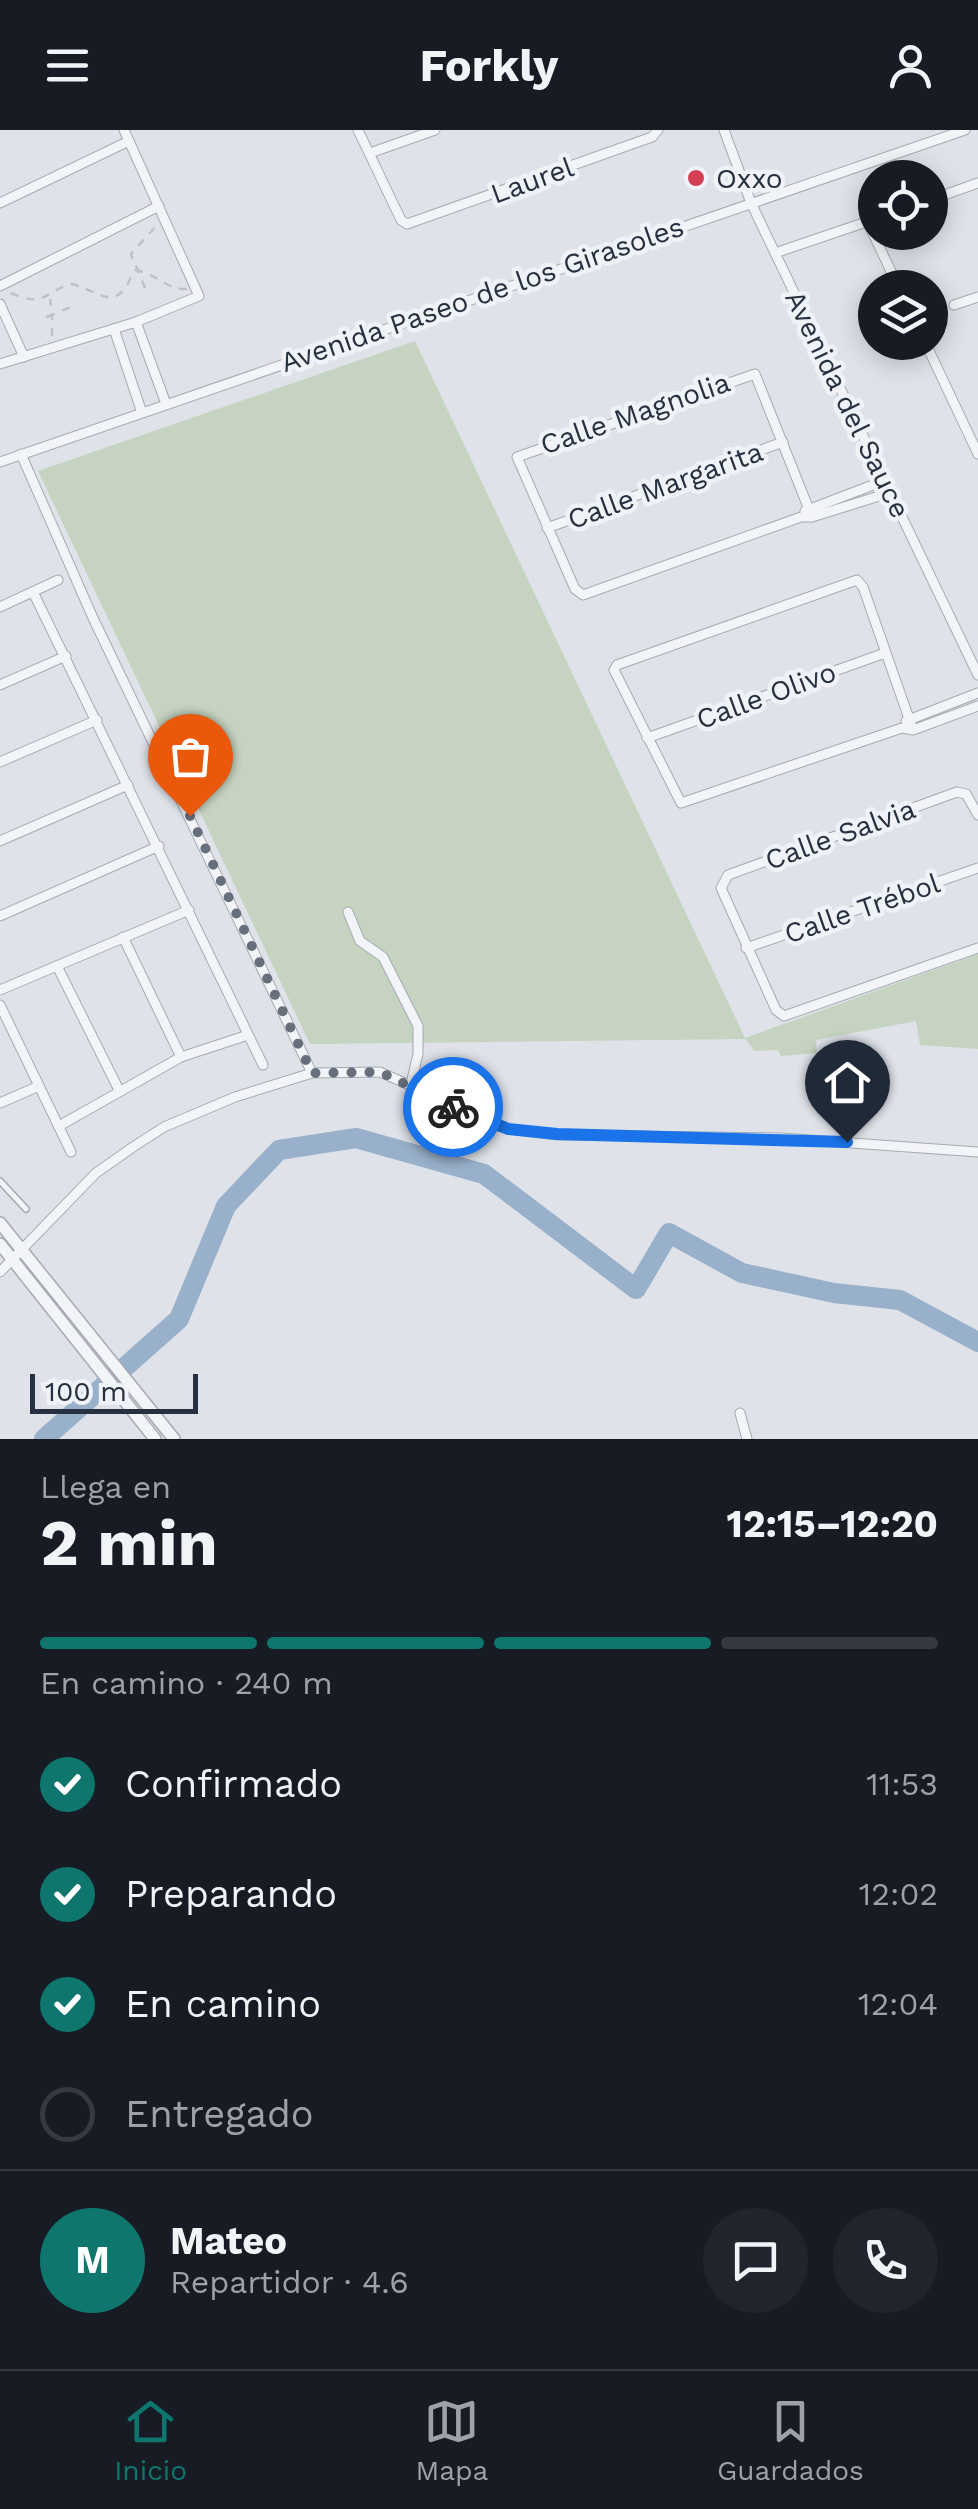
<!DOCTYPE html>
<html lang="es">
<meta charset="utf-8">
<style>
body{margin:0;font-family:"Work Sans",sans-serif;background:#20242c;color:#f1f3f6;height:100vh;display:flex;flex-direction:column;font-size:38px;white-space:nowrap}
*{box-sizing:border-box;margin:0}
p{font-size:32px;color:#9ea1a6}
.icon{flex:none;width:55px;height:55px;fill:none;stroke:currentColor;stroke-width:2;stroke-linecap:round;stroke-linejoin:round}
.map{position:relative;height:1309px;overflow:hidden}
.panel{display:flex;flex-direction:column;background:#171b24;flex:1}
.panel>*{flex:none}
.fabs{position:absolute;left:858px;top:30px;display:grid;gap:20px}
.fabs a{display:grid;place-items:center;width:90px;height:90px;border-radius:50%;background:#171b24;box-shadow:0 5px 25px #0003;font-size:50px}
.scale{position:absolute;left:30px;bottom:25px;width:168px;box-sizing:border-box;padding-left:10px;border:5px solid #273041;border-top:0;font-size:28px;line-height:35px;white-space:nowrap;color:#273041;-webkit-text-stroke:8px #eff2f6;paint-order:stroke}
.pin{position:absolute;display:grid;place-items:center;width:85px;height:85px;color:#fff;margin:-102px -42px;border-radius:50% 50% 50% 0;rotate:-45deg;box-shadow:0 0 10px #0007}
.pin .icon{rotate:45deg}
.courier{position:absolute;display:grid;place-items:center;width:100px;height:100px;margin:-50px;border:8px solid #1a73e8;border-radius:50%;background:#fff;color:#222;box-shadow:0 2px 12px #0007}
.summary em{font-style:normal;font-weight:700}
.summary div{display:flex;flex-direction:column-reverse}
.summary{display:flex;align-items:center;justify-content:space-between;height:170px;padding:0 40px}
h1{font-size:65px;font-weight:700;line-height:75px}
.bar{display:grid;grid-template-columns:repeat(4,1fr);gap:15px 10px;align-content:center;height:120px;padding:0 40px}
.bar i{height:12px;border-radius:8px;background:#363941}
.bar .current{background:#0f766e}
.bar p{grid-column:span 4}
.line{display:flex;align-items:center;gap:25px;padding:0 40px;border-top:2px solid #363941}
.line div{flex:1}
.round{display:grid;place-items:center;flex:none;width:105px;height:105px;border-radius:52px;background:#20242c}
ol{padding:0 40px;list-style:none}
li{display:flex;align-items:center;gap:30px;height:110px}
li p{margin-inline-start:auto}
li .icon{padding:10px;border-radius:50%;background:#0f766e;color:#fff;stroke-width:4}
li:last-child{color:#9ea1a6}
li i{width:55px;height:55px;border:5px solid #363941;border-radius:50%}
header{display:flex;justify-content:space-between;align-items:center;height:130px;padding:0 40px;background:#171b24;font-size:45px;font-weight:700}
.tabs{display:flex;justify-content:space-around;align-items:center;height:140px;border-top:2px solid #363941;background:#171b24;font-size:28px;color:#9ea1a6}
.tabs a{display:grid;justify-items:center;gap:5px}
.tabs .current{color:#0f766e}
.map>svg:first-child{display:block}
</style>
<header><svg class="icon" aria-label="menu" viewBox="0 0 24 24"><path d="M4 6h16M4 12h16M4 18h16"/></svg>Forkly<svg class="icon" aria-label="person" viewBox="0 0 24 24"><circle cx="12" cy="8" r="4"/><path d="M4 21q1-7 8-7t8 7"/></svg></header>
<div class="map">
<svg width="978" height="1309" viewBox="0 0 978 1309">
<rect width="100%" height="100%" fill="#dfe3e9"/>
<path fill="#c5d3c0" d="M415 211 745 908 978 824V919L920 915 916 891 816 910 817 923 781 926 778 920 755 921 745 909 310 914 38 341Z"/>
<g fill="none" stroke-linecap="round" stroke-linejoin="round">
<path stroke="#99b0ca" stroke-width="20" d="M44 1309 179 1189 226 1076 279 1020 356 1008 484 1044 636 1159 669 1103 742 1143 834 1163 900 1170 978 1212"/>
<g stroke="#a4aab3" stroke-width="8">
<path id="service" d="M0 1051 26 1079"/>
</g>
<g stroke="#a4aab3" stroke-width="11">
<g id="minor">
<path d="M358 0 401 90 407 94 652 7 658 0"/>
<path d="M724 0 751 73 978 545"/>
<path d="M370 23 435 0"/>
<path d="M930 70 978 53"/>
<path d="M0 73 129 11"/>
<path d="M867 91 899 158"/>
<path d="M775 123 875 89"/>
<path d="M0 156 159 76"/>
<path d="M0 174 24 227"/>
<path d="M954 175 978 167"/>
<path d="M136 192 165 271"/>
<path d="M114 199 141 280"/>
<path d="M925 212 978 324"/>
<path d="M0 234 136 192 199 166 124 0"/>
<path d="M21 324 93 488 312 943"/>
<path d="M0 332 965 0"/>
<path d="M805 381 886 350"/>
<path d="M812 387 755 244 517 327 575 459 583 465 801 387H812L892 362"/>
<path d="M547 398 783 312"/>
<path d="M33 462 263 935"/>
<path d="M0 477 58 450"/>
<path d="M0 555 66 526"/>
<path d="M906 591 978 563"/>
<path d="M913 600 863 457 857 450 617 535 614 540 681 673 902 598 913 600 978 576"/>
<path d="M647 608 885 523"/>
<path d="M0 632 97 590"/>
<path d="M978 685 966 664 957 662 728 745 721 758 776 880 784 886 978 818"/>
<path d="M0 711 128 655"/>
<path d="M348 782 360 811 383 827 418 896V924L411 954"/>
<path d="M0 786 159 716"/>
<path d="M123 807 181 927"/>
<path d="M746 818 978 738"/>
<path d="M57 836 119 960"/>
<path d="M0 860 189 780"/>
<path d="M0 875 71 1022"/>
<path d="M0 973 39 956"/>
<path d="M59 996 181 927 248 905"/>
<path d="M0 1142 96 1043 133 1017 164 997 235 967 312 943 380 942 508 999 557 1005 782 1008 978 1022"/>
<path d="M740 1283 747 1309"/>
</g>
</g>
<g stroke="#a4aab3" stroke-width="14">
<g id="tertiary">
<path d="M0 1093 174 1309"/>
<path d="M0 1114 155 1309"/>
</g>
</g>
<g stroke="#bdc1c8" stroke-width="2.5" stroke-dasharray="8 8" stroke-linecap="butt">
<path d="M135 140C156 143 166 160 187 159"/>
<path d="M145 158 131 124 157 95"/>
<path d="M11 163C47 179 44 160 73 154 104 164 117 184 134 140"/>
<path d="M46 187 52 185 50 169"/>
<path d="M52 206V185L73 176"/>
</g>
<use href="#service" stroke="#f2f4f7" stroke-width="5"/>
<use href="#minor" stroke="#f2f4f7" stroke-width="9"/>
<use href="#tertiary" stroke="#f2f4f7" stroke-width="11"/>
</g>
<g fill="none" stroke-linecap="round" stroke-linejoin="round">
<path stroke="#676f7c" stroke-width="10" stroke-dasharray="0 18" d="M190 686 312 943 380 942 453 977"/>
<path stroke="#1a73e8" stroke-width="12" d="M453 977 508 999 557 1004 847 1012"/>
</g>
<circle fill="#d33f54" stroke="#eff2f6" stroke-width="4" cx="696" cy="48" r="10"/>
<g text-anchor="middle" stroke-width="9" stroke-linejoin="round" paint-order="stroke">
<g font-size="28" fill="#273041" stroke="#eff2f6" text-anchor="start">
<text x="716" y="58">Oxxo</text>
</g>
<g font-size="28" fill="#273041" stroke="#eff2f6">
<text transform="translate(532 50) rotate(-20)" y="10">Laurel</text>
<text transform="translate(482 164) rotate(-19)" y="10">Avenida Paseo de los Girasoles</text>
<text transform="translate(848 274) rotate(64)" y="10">Avenida del Sauce</text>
<text transform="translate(635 283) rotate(-19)" y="10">Calle Magnolia</text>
<text transform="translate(665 355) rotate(-20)" y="10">Calle Margarita</text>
<text transform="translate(766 565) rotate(-20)" y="10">Calle Olivo</text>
<text transform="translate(840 704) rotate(-20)" y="10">Calle Salvia</text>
<text transform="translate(862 778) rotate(-19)" y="10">Calle Trébol</text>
</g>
</g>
</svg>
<div class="fabs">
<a><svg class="icon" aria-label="locate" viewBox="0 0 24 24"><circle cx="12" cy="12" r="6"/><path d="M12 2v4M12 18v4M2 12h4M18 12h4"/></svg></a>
<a><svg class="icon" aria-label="layers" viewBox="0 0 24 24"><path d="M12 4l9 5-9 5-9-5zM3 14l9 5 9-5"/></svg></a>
</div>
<div class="scale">100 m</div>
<div class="pin" style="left:190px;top:686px;background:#ea580c"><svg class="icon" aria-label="bag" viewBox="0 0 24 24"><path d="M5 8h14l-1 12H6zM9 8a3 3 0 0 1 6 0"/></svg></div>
<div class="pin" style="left:847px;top:1012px;background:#1f2937"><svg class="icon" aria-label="home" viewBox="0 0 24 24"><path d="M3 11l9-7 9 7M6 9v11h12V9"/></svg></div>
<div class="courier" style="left:453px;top:977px"><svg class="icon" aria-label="bike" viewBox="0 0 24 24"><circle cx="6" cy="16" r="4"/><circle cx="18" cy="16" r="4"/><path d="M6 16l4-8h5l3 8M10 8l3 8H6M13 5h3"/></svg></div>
</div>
<section class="panel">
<div class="summary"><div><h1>2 min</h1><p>Llega en</p></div><em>12:15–12:20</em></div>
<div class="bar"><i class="current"></i><i class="current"></i><i class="current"></i><i></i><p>En camino · 240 m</p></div>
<ol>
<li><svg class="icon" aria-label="check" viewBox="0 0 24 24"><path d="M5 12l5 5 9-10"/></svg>Confirmado<p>11:53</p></li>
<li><svg class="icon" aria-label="check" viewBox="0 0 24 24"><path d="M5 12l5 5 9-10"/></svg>Preparando<p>12:02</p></li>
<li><svg class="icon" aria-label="check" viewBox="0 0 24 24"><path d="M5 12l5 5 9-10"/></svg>En camino<p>12:04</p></li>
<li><i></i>Entregado</li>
</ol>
<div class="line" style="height:180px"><b class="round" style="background:#0f766e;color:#fff">M</b><div><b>Mateo</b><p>Repartidor · 4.6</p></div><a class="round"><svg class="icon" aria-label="chat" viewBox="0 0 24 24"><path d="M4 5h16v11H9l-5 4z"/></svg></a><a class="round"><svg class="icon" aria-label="phone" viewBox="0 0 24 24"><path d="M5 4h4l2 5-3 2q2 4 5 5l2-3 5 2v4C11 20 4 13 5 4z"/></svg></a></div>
</section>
<nav class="tabs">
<a class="current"><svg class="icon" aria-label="home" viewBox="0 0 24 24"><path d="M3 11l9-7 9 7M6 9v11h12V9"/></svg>Inicio</a>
<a><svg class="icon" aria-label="map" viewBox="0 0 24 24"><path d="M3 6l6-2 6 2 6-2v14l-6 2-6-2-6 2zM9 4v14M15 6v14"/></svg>Mapa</a>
<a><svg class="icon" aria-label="saved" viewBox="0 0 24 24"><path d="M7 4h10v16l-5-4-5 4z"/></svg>Guardados</a>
</nav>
